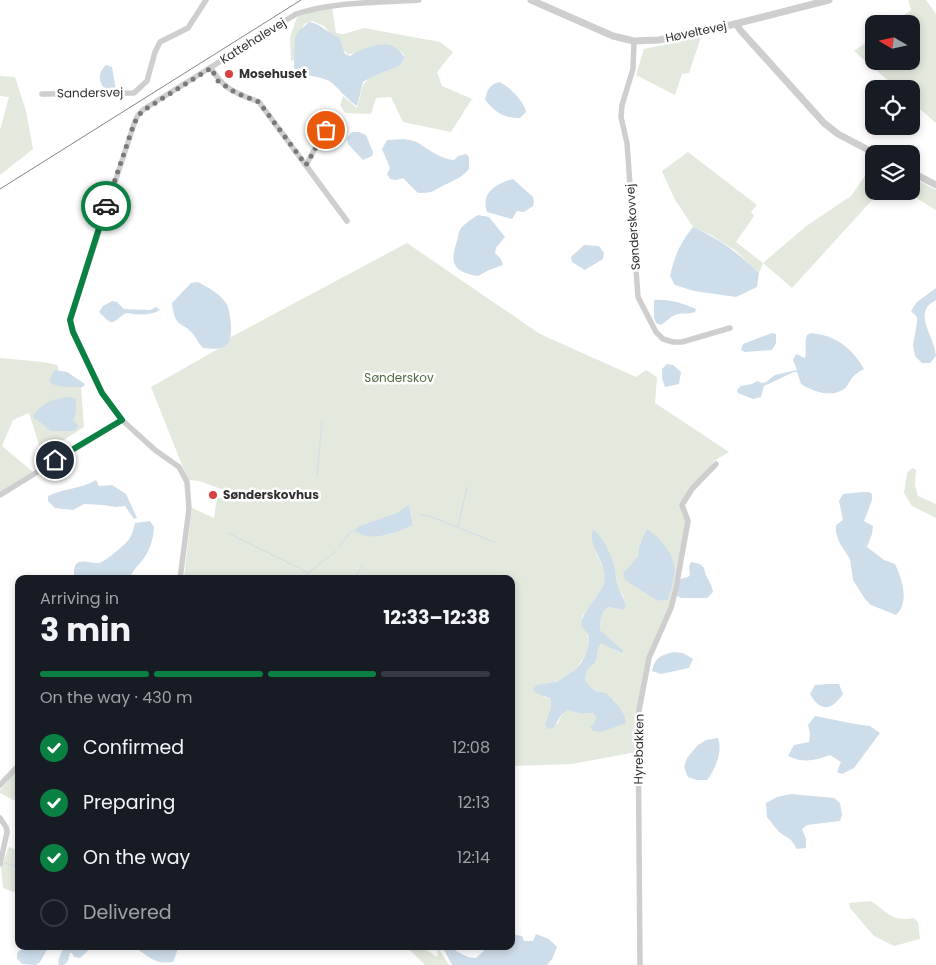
<!DOCTYPE html>
<meta charset="utf-8">
<style>
body{margin:0;font-family:Poppins,sans-serif;background:#20242c;color:#f1f3f6;height:100vh;display:flex;flex-direction:column;font-size:19px;white-space:nowrap}
*{box-sizing:border-box;margin:0}
p{font-size:16px;color:#9ea1a6}
.icon{flex:none;width:28px;height:28px;fill:none;stroke:currentColor;stroke-width:2;stroke-linecap:round;stroke-linejoin:round}
.map{position:relative;flex:1;overflow:hidden}
.side{position:absolute;left:15px;top:575px;width:500px;height:375px;display:flex;flex-direction:column;background:#171b24;border-radius:10px;box-shadow:0 2px 8px #0003}
.side>*{flex:none}
.needle{width:32px;rotate:279deg}
.buttons{position:absolute;left:865px;top:15px;display:grid;gap:10px}
.buttons a{display:grid;place-items:center;width:55px;height:55px;border-radius:10px;background:#171b24;box-shadow:0 2px 8px #0003;font-size:25px}
.pin{position:absolute;display:grid;place-items:center;width:42px;height:42px;color:#fff;margin:-21px;border:2px solid #fff;border-radius:50%;box-shadow:0 1px 5px #0007}
.courier{position:absolute;display:grid;place-items:center;width:50px;height:50px;margin:-25px;border:4px solid #0b8043;border-radius:50%;background:#fff;color:#222;box-shadow:0 1px 6px #0007}
.head em{font-style:normal;font-weight:700}
.head div{display:flex;flex-direction:column-reverse}
.head{display:flex;align-items:center;justify-content:space-between;height:85px;padding:0 25px}
h1{font-size:32px;font-weight:700;line-height:38px}
.bar{display:grid;grid-template-columns:repeat(4,1fr);gap:8px 5px;align-content:center;height:60px;padding:0 25px}
.bar i{height:6px;border-radius:4px;background:#363941}
.bar .selected{background:#0b8043}
.bar p{grid-column:span 4}
ol{padding:0 25px;list-style:none}
li{display:flex;align-items:center;gap:15px;height:55px}
li p{margin-inline-start:auto}
li .icon{padding:5px;border-radius:50%;background:#0b8043;color:#fff;stroke-width:4}
li:last-child{color:#9ea1a6}
li i{width:28px;height:28px;border:2px solid #363941;border-radius:50%}
.map>svg:first-child{display:block}
</style>
<div class="map">
<svg width="936" height="965" viewBox="0 0 936 965">
<rect width="100%" height="100%" fill="#fff"/>
<g fill="#e3e9dd" fill-rule="evenodd">
<path d="M908 0H926L936 14V123L911 101V89H898L854 51 874 37V61H911V24H892L911 10Z"/>
<path d="M332 8 336 33 344 34 364 28 440 42 453 52 437 72 442 86 472 99 451 132 403 122 391 97 376 98 371 114 345 113 340 105 343 96 357 108 363 85 370 77 402 65 405 56C386 32 369 55 347 54L324 26 312 21 304 24 295 47 297 59 291 61 290 37 299 12Z"/>
<path d="M701 37 689 73 682 74 675 95 636 75 644 49Z"/>
<path d="M0 76 15 77 26 111 33 149 0 175V130L9 97 0 96Z"/>
<path d="M688 152 757 205 751 212 754 216 736 242 763 263 805 227 851 196 872 166H874V191H889L884 200 874 198 792 288 763 263 759 273 736 251 711 235 693 227 675 200 662 171Z"/>
<path d="M911 177 936 190V210L905 191H911Z"/>
<path d="M407 243 540 334 636 377 646 370 657 377 655 403 729 452 714 461 681 505 686 523 668 613 644 670 636 752 572 764 511 766V579H145L184 577 192 508 214 518 217 498H225L224 490 199 481 188 480 151 387 218 349 227 345 231 337ZM409 505 413 525C392 535 381 538 358 533L359 526 398 513ZM646 529 673 560 675 568 668 600 658 601 623 573 639 555V547ZM594 545 607 549 614 567 619 590 623 595 626 607 623 610 609 607C600 612 601 620 600 630L624 651 620 653 601 642 598 649 597 658 594 664 587 670 585 680 590 687 614 700 626 719 601 732 594 723 596 718 593 713 581 714 568 710 562 714 558 723 545 724 551 707V699L543 697 552 684 576 669 586 654 589 642 582 617C590 605 608 587 604 571 601 562 595 554 594 545Z"/>
<path d="M0 358 43 362 58 365 59 385 81 387 84 427 42 454 29 413 13 420 2 446 33 472 0 492Z"/>
<path d="M912 468 916 470 915 485 918 496 936 504V518L912 506 904 493 907 473Z"/>
<path d="M19 768V803L0 793V790Z"/>
<path d="M9 847 19 851V894L3 888 1 868Z"/>
<path d="M871 901C887 912 892 922 914 918L918 922 920 939 894 946 874 936 850 908 849 903Z"/>
<path d="M406 946H420L437 957 438 953 437 949 438 948 449 965H425Z"/>
</g>
<g fill="#ceddea">
<path d="M309 22C322 24 328 34 339 37L345 54 350 56C361 49 380 41 393 46 398 48 401 53 405 57L401 65C388 71 376 74 363 82L357 106C347 100 335 83 327 80 315 75 303 77 294 68L295 37 299 31Z"/>
<path d="M106 65 112 67 116 91 108 92C99 84 96 75 106 65Z"/>
<path d="M499 82C508 85 525 102 526 112L520 118C503 118 495 112 485 100 487 90 489 85 499 82Z"/>
<path d="M352 132H359L366 135 373 152 372 156 363 160 348 144 347 138Z"/>
<path d="M404 139C409 140 416 141 420 144 429 150 443 160 454 160L458 156 466 154 469 157V169C463 176 457 179 449 183 436 188 434 194 418 193L403 178 396 180 390 179 387 174 390 168 382 149 387 140Z"/>
<path d="M513 179 533 197 534 201 533 206 524 212 517 211 512 219 487 212C480 192 498 183 513 179Z"/>
<path d="M478 215 489 217 505 237 496 248 495 253 501 259 503 265 489 270 478 276C454 272 449 264 457 241 458 238 458 233 460 230 463 224 472 219 478 215Z"/>
<path d="M693 227C721 240 737 252 759 273L757 287 736 297 694 291 675 285 670 276C675 255 680 243 693 227Z"/>
<path d="M584 245 599 246 604 253 603 259 585 270 572 262 571 257Z"/>
<path d="M198 282C209 288 219 293 226 303 231 311 234 339 227 345 220 350 211 349 203 348 199 344 197 340 194 335 182 320 175 330 172 303L191 283Z"/>
<path d="M936 288V300C911 312 935 337 936 356L930 363H922L915 356 913 346 917 322V317L911 311 917 302Z"/>
<path d="M654 300C669 299 682 303 696 309L695 312C688 315 681 312 675 315 670 317 666 322 661 325L656 323 654 317Z"/>
<path d="M112 301 117 302 124 309 150 310 156 307 160 310C150 316 137 315 126 313 110 323 115 328 99 312L103 306Z"/>
<path d="M772 333 776 334V343L772 350 745 352 741 350 743 344Z"/>
<path d="M811 333C837 336 851 347 864 369 861 371 856 373 854 376 850 379 849 385 844 389 831 398 814 392 801 384L797 372H794L764 386 761 397 753 399 738 393 737 390 741 386 752 384 757 381 762 383 766 382 775 375 797 370 793 360 796 354 805 358C807 350 804 343 807 335Z"/>
<path d="M667 364 673 365 681 372 679 384 665 387 662 378V369Z"/>
<path d="M55 370 67 372 85 384 83 387C73 387 58 388 49 382L52 374Z"/>
<path d="M70 397 76 399V413L73 420 79 426 74 431H51L40 422 33 418V416C43 402 54 398 70 397Z"/>
<path d="M96 480 99 486 112 485 126 494 137 518 134 519 125 506 116 507 103 505 84 504 73 510 55 508 48 501V496C64 488 81 489 96 480Z"/>
<path d="M862 492H869L872 494V500L864 521 873 526 872 534 867 547 884 560 895 564C902 579 910 602 896 615L871 605 865 599 853 580 850 559 839 542 836 532V525L843 520 839 501 843 494Z"/>
<path d="M409 505 413 525C399 532 368 544 355 530L359 526 397 513Z"/>
<path d="M150 521 154 527C154 537 150 550 144 558 138 566 133 570 129 579H77L74 575C73 554 88 564 99 563 105 562 127 543 130 538 132 534 134 528 135 523Z"/>
<path d="M593 529C604 538 612 556 615 570 616 576 617 584 619 589 622 596 625 600 626 607L623 610 609 607C600 612 601 620 600 630L624 651 621 653 601 643 598 649 597 658 594 664 587 670 585 680C590 688 597 693 606 693 614 700 626 713 626 723L601 732 593 731 590 727 594 723 596 718 593 713 581 714 568 710 562 714 553 728 548 729 545 724 551 707V699L536 693 533 689 537 685 556 682 576 669 581 663 586 654 589 642 588 635 581 625C583 608 601 597 604 581 608 563 587 548 593 529Z"/>
<path d="M646 529C658 534 675 556 675 569 674 579 671 591 668 600L658 601 625 580 623 573 639 555V547Z"/>
<path d="M691 562 700 564 704 568C705 577 712 583 713 592L707 598H681L676 595 680 579 688 577 690 575 689 567Z"/>
<path d="M674 652 683 653 693 659 689 668 661 674 652 671C655 657 661 655 674 652Z"/>
<path d="M828 684H839L843 694C832 710 821 713 810 694L815 685Z"/>
<path d="M815 716 855 724 870 726 880 733 854 768 842 774 837 772 841 762 830 755C814 761 803 763 788 756L794 745 809 742 810 734 808 725Z"/>
<path d="M718 738C723 752 715 770 707 780H697L688 777 684 767 687 758 698 745 706 740Z"/>
<path d="M791 794 834 798 840 803 842 815 840 821 807 825 802 829 806 839V848L797 849 791 840 779 832 767 817 766 803 777 797Z"/>
<path d="M511 934 522 936 524 941H533L536 934 549 939 557 947 552 959 547 965H452L442 946C455 946 461 958 476 958L489 946H495L503 949 507 946H511Z"/>
<path d="M25 946H49L40 962 36 965 22 964 17 958V953Z"/>
<path d="M64 946H93L80 958 74 957 72 953H70L68 961 64 965H59L58 961Z"/>
<path d="M133 946H179L173 962C153 965 149 956 133 946Z"/>
</g>
<g fill="none" stroke-linecap="round" stroke-linejoin="round">
<g stroke="#ceddea" stroke-width="1">
<path d="M321 431 322 421"/>
<path d="M317 476 321 433"/>
<path d="M419 514 432 517 494 542"/>
<path d="M458 527 467 487"/>
<path d="M228 533 307 572"/>
<path d="M339 547 350 532 356 531"/>
<path d="M300 579 336 551"/>
<path d="M354 579 362 566"/>
<path d="M5 863 19 867"/>
</g>
<g stroke="#cecece" stroke-width="5.5">
<path d="M634 41 633 69 622 105 621 117 627 143 638 297 656 332 663 339 673 342H682L730 328"/>
<path d="M211 68C224 90 236 93 259 102L347 221"/>
<path d="M42 94 134 93 147 81 155 52 160 42 188 28 206 0"/>
<path d="M306 165 325 130 333 119"/>
<path d="M0 495 122 420"/>
<path d="M180 579 189 509 187 482 179 467 155 450 122 420 102 393 73 332 70 320 134 124 138 115 144 109 296 14C335 1 378 3 419 0"/>
<path d="M0 785 19 765"/>
<path d="M0 818 6 827 7 832 0 864"/>
<path d="M640 965 638 716 649 658 671 608 676 588 688 521 682 505 692 489 716 464"/>
</g>
<g stroke="#cecece" stroke-width="7">
<path d="M531 0 613 36 634 41 659 40 719 28 829 0"/>
<path d="M736 24 741 31 824 123 838 134 876 154"/>
<path d="M911 172 936 185"/>
</g>
<path stroke="#868686" stroke-width="1" d="M0 189 301 0"/>
</g>
<g fill="none" stroke-linecap="round" stroke-linejoin="round">
<path stroke="#797979" stroke-width="5" stroke-dasharray="0 9" d="M106 206 134 124 138 116 144 110 211 68 218 81 236 93 259 102 306 165 326 130"/>
<path stroke="#0b8043" stroke-width="6" d="M55 460 122 420 102 393 73 332 70 320 106 206"/>
</g>
<g fill="#d94141" stroke="#fff" stroke-width="2">
<circle cx="229" cy="74" r="5"/>
<circle cx="213" cy="495" r="5"/>
</g>
<g text-anchor="middle" stroke-width="5" stroke-linejoin="round" paint-order="stroke">
<g font-size="12" fill="#313131" stroke="#fff">
<text transform="translate(696 32) rotate(-12)" y="4">Høveltevej</text>
<text transform="translate(253 41) rotate(-32)" y="4">Kattehalevej</text>
<text transform="translate(90 93) rotate(-1)" y="4">Sandersvej</text>
<text transform="translate(633 227) rotate(-94)" y="4">Sønderskovvej</text>
<text transform="translate(639 749) rotate(-89)" y="4">Hyrebakken</text>
</g>
<g font-size="12" font-weight="bold" fill="#313131" stroke="#fff" text-anchor="start">
<text x="239" y="78">Mosehuset</text>
<text x="223" y="499">Sønderskovhus</text>
</g>
<g font-size="12" fill="#516a41" stroke="#fff">
<text x="399" y="382">Sønderskov</text>
</g>
</g>
</svg>
<div class="buttons">
<a><svg class="needle" viewBox="-14 -14 28 28"><path d="M0-13l5 13h-10z" fill="#e53935"/><path d="M0 13l5-13h-10z" fill="#9ea1a6"/></svg></a>
<a><svg class="icon" aria-label="locate" viewBox="0 0 24 24"><circle cx="12" cy="12" r="6"/><path d="M12 2v4M12 18v4M2 12h4M18 12h4"/></svg></a>
<a><svg class="icon" aria-label="layers" viewBox="0 0 24 24"><path d="M12 4l9 5-9 5-9-5zM3 14l9 5 9-5"/></svg></a>
</div>
<div class="pin" style="left:326px;top:130px;background:#ea580c"><svg class="icon" aria-label="bag" viewBox="0 0 24 24"><path d="M5 8h14l-1 12H6zM9 8a3 3 0 0 1 6 0"/></svg></div>
<div class="pin" style="left:55px;top:460px;background:#1f2937"><svg class="icon" aria-label="home" viewBox="0 0 24 24"><path d="M3 11l9-7 9 7M6 9v11h12V9"/></svg></div>
<div class="courier" style="left:106px;top:206px"><svg class="icon" aria-label="car" viewBox="0 0 24 24"><path d="M5 17H2v-5l4-1 3-4h7l3 4 3 1v5h-3M9 17h6M6 11h13"/><circle cx="7" cy="17" r="2"/><circle cx="17" cy="17" r="2"/></svg></div>
<section class="side">
<div class="head"><div><h1>3 min</h1><p>Arriving in</p></div><em>12:33–12:38</em></div>
<div class="bar"><i class="selected"></i><i class="selected"></i><i class="selected"></i><i></i><p>On the way · 430 m</p></div>
<ol>
<li><svg class="icon" aria-label="check" viewBox="0 0 24 24"><path d="M5 12l5 5 9-10"/></svg>Confirmed<p>12:08</p></li>
<li><svg class="icon" aria-label="check" viewBox="0 0 24 24"><path d="M5 12l5 5 9-10"/></svg>Preparing<p>12:13</p></li>
<li><svg class="icon" aria-label="check" viewBox="0 0 24 24"><path d="M5 12l5 5 9-10"/></svg>On the way<p>12:14</p></li>
<li><i></i>Delivered</li>
</ol>
</section>
</div>
